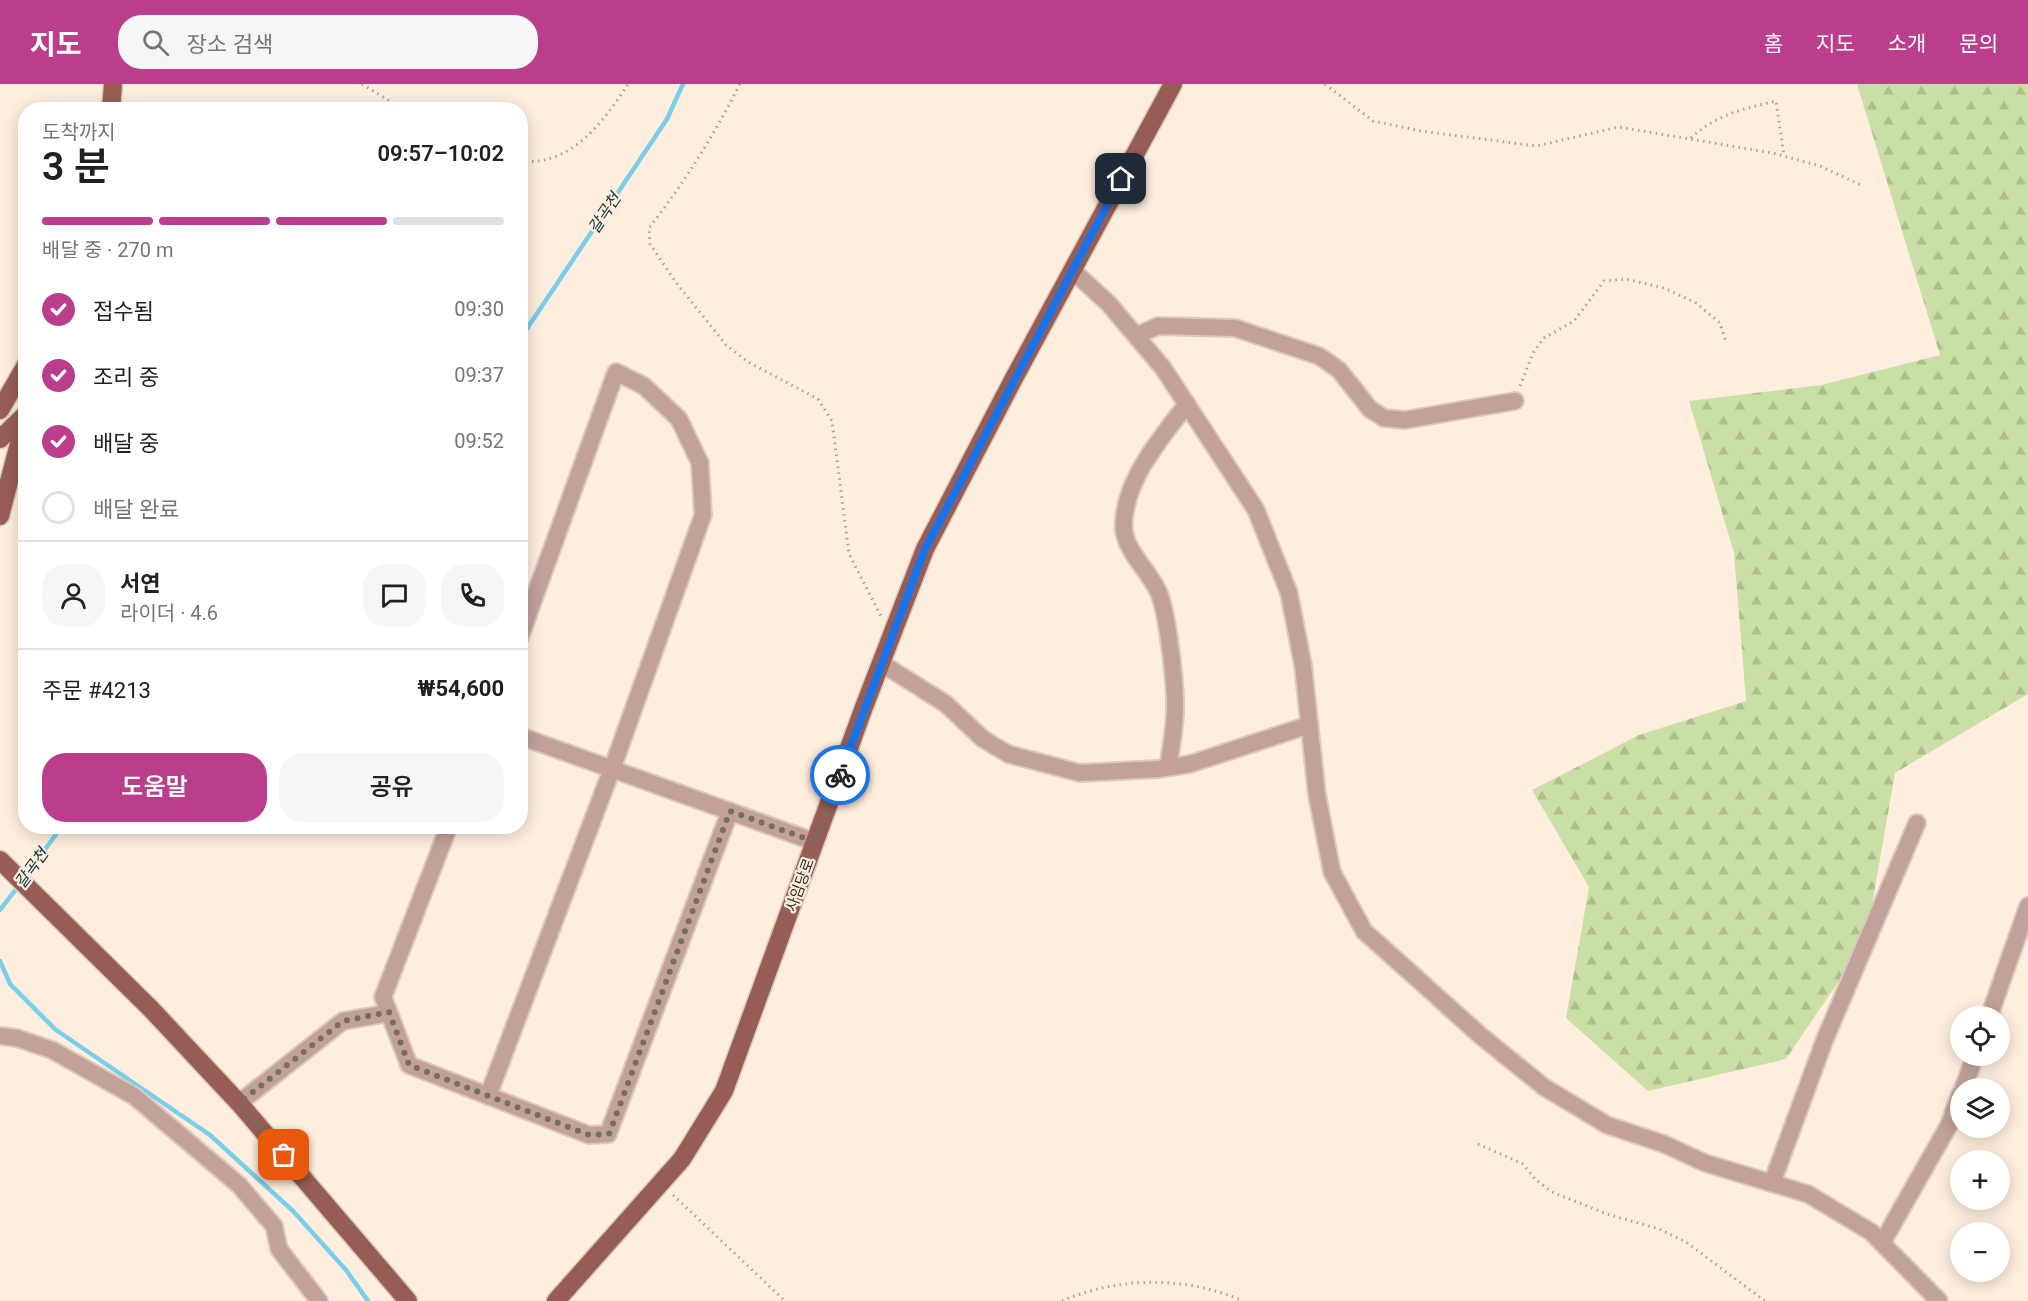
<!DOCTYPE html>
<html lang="ko">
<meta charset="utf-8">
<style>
body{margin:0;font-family:Roboto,"Noto Sans KR",sans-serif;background:#f6f6f6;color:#202124;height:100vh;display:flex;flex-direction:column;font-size:22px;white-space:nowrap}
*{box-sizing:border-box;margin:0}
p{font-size:20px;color:#757577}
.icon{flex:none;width:33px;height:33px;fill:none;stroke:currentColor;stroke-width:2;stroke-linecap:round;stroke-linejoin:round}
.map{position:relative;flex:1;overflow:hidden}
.drawer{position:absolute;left:18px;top:18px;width:510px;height:732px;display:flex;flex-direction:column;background:#fff;border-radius:24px;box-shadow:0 3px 15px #0003}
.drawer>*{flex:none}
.fabs{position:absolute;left:1950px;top:922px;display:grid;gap:12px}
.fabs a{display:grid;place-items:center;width:60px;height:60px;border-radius:50%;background:#fff;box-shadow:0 3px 15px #0003;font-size:30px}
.pin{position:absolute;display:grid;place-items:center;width:51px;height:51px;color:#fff;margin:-26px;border-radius:12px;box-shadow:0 3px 9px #0006}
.courier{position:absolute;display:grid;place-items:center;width:60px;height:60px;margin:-30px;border:4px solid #1a73e8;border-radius:50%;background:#fff;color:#222;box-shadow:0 2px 8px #0007}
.headline em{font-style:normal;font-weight:600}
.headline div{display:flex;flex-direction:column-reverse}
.headline{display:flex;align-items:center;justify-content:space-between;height:102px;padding:0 24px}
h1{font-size:39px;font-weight:600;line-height:45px}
.bar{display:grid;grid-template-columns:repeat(4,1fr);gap:9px 6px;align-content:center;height:72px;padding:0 24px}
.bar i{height:8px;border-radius:4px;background:#e0e0e0}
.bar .active{background:#bb3e8d}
.bar p{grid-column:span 4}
.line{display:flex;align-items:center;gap:15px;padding:0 24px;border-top:2px solid #e0e0e0}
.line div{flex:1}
.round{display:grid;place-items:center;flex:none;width:63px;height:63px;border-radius:24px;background:#f6f6f6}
ol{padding:0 24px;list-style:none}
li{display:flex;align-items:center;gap:18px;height:66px}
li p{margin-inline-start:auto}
li .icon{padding:6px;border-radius:50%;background:#bb3e8d;color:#fff;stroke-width:4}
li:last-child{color:#757577}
li i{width:33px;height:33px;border:3px solid #e0e0e0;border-radius:50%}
.action{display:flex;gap:12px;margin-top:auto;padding:12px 24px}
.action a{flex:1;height:69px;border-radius:24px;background:#bb3e8d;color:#fff;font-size:24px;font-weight:600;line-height:69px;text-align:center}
.action a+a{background:#f6f6f6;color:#202124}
header{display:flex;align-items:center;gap:36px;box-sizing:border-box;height:84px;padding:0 30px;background:#bb3e8d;color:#fff}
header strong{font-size:28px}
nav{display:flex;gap:33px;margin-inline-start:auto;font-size:21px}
.search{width:420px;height:54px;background:#f6f6f6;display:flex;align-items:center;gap:15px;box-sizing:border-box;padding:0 21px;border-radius:24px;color:#757577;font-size:22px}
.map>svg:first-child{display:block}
</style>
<header>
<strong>지도</strong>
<div class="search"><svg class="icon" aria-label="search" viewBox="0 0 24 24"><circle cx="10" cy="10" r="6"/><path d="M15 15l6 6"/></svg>장소 검색</div>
<nav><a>홈</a><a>지도</a><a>소개</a><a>문의</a></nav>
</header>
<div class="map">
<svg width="2028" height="1217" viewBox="0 0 2028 1217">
<defs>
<pattern id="forest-firs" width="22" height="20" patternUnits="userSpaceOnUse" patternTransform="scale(1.5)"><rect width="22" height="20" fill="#cadfa5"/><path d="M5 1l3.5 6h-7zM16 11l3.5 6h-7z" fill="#aebf8e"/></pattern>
</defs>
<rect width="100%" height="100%" fill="#ffeede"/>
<path fill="url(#forest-firs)" d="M1857 0H2028V610L1895 689 1869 838 1851 879 1786 975 1648 1007 1566 934 1589 803 1532 706 1639 651 1746 617 1734 469 1689 317 1821 301 1940 271Z"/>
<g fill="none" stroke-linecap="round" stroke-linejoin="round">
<g stroke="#77cfe9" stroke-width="4.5">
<path d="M520 255 667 35 683 0"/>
<path d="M25 793 62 742"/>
<path d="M0 826 20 800"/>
<path d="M0 877 10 900 56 946 210 1051 293 1127 346 1186 368 1217"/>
</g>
<g stroke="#d9cabc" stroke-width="20">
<g id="minor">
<path d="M1072 186 1109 220 1163 284 1256 426 1289 509 1303 581 1317 711 1332 788 1364 847 1481 952 1544 1003 1607 1041 1664 1060 1705 1079 1808 1110 1871 1148 1939 1217"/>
<path d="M1136 252 1158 242 1235 244 1319 272 1339 286 1370 325 1384 334 1405 336 1515 317"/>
<path d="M881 579 946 620 983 655 1008 670 1080 689 1159 685 1190 680 1309 641"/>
<path d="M520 652 815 758"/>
<path d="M1168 683C1171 666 1174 647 1175 629 1176 605 1168 528 1158 507 1147 483 1120 464 1124 435 1128 391 1162 353 1187 320"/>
<path d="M449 742 383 913 409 981 589 1051 608 1050 730 727"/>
<path d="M1989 933 2028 822"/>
<path d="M0 952 17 954 52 966 134 1012 239 1101 274 1142 279 1165 319 1217"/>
<path d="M1963 1005 1975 972"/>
<path d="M488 1012 612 685 703 431 700 379 679 335 644 302 616 288 520 553"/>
<path d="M239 1019 343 937 389 929"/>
<path d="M1772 1099 1825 955 1917 739"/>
<path d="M1882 1159 1949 1041 1960 1010"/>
</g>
</g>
<g stroke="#d9cabc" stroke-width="21">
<g id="major">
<path d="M111 26 113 0"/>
<path d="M0 326 26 281"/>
<path d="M0 355 26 330"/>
<path d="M0 432 26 333"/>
<path d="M0 776 151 925 239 1019 408 1217"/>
<path d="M556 1217 682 1075 724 1007 864 623 925 465 1013 296 1173 0"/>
</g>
</g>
<g stroke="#ada194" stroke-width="3" stroke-dasharray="1.5 4.5" stroke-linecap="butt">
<path d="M362 0 404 26"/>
<path d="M740 0C714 51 685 98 649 144L650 160 675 197 726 261 748 278 818 315 832 337 849 470 882 534"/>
<path d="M1325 0 1373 37 1421 47 1536 62 1619 43 1773 69 1820 82 1861 101"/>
<path d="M1691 54C1717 30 1743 25 1776 17L1784 72"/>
<path d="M520 77C571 83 604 37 628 0"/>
<path d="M1520 302 1533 269 1544 254 1574 237 1604 197 1626 195 1664 204 1696 219 1720 239 1726 258"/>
<path d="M1478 1060 1523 1080 1535 1095 1552 1108 1607 1130 1659 1145 1686 1158 1765 1217"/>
<path d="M673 1111 785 1217"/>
<path d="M1062 1217C1120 1192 1186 1192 1243 1217"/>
</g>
<use href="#minor" stroke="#c3a19b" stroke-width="16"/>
<use href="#major" stroke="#975d54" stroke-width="18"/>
</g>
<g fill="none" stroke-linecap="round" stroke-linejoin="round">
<path stroke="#776d63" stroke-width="6" stroke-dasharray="0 10.8" d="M284 1071 239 1019 343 937 389 928 409 981 589 1051 609 1050 730 727 815 758 840 691"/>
<path stroke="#1a73e8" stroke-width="8" d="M840 691 925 465 1121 95"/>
</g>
<g text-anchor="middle" stroke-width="4.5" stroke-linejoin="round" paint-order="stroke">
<g font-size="15" fill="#2e2821" stroke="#ffeede">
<text transform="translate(800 801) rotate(-70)" y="5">사임당로</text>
</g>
<g font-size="16" font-style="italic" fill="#06323d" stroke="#ffeede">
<text transform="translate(604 129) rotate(-56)" y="6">갈곡천</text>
<text transform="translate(31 784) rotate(-54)" y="6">갈곡천</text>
</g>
</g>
</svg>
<div class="fabs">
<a><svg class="icon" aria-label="locate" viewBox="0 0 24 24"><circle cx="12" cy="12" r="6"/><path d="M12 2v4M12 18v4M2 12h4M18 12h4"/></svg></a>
<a><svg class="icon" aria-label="layers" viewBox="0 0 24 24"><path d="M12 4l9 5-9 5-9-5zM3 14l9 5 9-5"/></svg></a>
<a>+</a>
<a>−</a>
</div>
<div class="pin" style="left:284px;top:1071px;background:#ea580c"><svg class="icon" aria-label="bag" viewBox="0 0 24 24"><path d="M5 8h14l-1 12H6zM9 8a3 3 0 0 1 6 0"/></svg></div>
<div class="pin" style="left:1121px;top:95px;background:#1f2937"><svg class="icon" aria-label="home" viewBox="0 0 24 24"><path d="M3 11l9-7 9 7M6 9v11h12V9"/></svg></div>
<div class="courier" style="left:840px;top:691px"><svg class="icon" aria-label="bike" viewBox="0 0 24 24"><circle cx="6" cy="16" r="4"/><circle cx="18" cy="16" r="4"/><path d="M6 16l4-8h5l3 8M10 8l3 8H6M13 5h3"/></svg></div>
<section class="drawer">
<div class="headline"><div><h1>3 분</h1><p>도착까지</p></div><em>09:57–10:02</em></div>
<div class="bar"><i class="active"></i><i class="active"></i><i class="active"></i><i></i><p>배달 중 · 270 m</p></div>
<ol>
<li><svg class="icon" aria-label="check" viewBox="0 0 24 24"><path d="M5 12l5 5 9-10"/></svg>접수됨<p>09:30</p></li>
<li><svg class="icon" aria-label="check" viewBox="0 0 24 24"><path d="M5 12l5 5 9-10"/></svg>조리 중<p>09:37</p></li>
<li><svg class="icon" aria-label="check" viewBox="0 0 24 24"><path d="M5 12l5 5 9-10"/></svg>배달 중<p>09:52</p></li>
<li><i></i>배달 완료</li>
</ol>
<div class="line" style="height:108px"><a class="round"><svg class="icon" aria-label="person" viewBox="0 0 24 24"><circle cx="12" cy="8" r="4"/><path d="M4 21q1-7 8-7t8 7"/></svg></a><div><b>서연</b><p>라이더 · 4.6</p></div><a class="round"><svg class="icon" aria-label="chat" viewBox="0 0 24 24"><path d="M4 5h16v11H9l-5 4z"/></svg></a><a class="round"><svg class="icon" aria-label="phone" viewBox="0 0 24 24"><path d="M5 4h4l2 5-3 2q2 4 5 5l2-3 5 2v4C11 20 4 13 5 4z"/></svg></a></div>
<div class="line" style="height:78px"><div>주문 #4213</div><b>₩54,600</b></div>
<div class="action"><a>도움말</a><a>공유</a></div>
</section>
</div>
